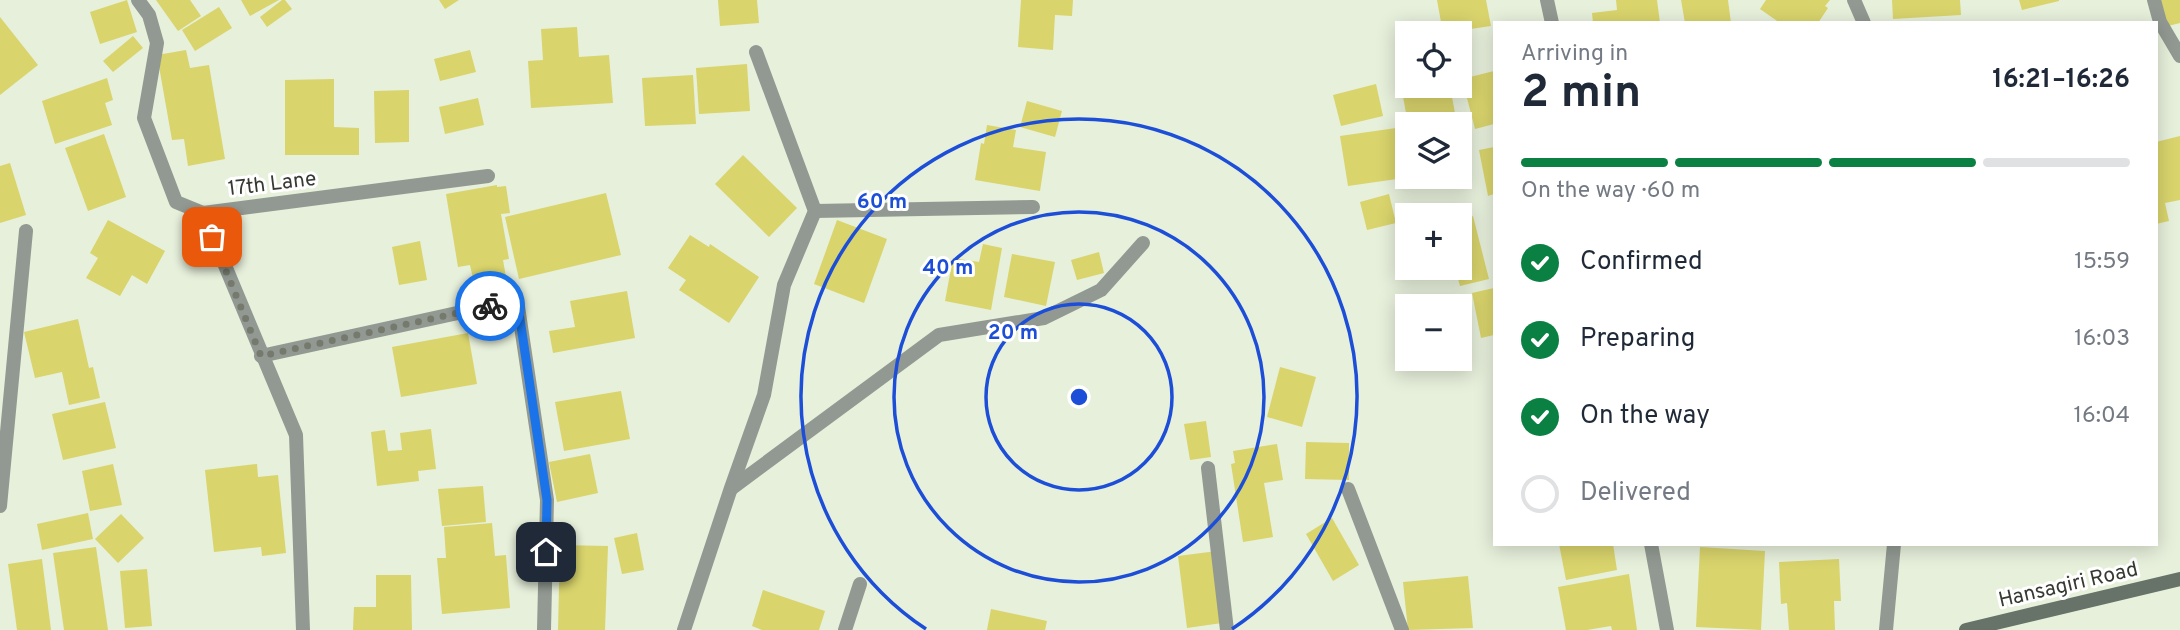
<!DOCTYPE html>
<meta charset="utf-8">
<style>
body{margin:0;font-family:Overpass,sans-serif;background:#f2f2f3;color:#1f2937;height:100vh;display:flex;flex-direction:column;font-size:26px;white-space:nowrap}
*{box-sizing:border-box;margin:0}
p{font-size:23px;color:#747a83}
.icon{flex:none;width:38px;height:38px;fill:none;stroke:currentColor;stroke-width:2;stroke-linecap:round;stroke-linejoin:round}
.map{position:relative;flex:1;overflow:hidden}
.panel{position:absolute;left:1493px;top:21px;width:665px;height:525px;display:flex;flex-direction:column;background:#fff;border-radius:0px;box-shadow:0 4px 18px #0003}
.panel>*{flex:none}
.controls{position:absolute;left:1395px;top:21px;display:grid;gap:14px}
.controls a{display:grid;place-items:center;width:77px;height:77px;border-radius:0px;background:#fff;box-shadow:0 4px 18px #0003;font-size:35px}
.pin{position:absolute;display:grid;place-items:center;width:60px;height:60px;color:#fff;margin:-30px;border-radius:14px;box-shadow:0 4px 10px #0006}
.courier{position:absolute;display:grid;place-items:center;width:70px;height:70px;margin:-35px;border:5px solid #1a73e8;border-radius:50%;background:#fff;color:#222;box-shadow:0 2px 9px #0007}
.headline em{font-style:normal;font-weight:700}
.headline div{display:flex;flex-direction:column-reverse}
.headline{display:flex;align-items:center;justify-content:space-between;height:119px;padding:0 28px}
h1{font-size:46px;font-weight:700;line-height:52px}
.bar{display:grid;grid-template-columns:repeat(4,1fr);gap:10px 7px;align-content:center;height:84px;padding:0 28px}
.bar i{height:9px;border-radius:5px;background:#e0e1e3}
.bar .current{background:#0b8043}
.bar p{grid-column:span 4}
ol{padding:0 28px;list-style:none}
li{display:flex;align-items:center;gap:21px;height:77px}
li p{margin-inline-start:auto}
li .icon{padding:7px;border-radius:50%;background:#0b8043;color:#fff;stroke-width:4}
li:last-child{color:#747a83}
li i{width:38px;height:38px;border:4px solid #e0e1e3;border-radius:50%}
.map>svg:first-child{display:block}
</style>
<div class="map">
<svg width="2180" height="630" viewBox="0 0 2180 630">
<rect width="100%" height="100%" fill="#e7f0db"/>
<g fill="#d9d46c">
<path d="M127 0 137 32 100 44 90 12Z"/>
<path d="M156 0H190L201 16 178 31Z"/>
<path d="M241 0H279L250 16Z"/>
<path d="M282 0H285L292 9 267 27 260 17Z"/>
<path d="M439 0H459L445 9Z"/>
<path d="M718 0H757L759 23 720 26Z"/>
<path d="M1021 0H1073L1072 16 1055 15 1053 50 1018 47Z"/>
<path d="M1437 0H1486L1491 26 1443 33Z"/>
<path d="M1616 0H1657L1660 23H1593L1592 13 1617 10Z"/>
<path d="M1681 0H1728L1731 23H1685Z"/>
<path d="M1766 0H1830L1825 6 1828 8 1818 23H1780L1760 9Z"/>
<path d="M1892 0H1960L1961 15 1893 19Z"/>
<path d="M2019 0H2059V1L2022 10Z"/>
<path d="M2158 0H2180V23L2164 27Z"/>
<path d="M219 7 232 28 195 51 182 30Z"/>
<path d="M0 17 38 65 0 95Z"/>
<path d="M577 27 579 57 609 55 613 103 531 108 528 61 543 60 541 29Z"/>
<path d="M133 36 143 48 113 72 103 61Z"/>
<path d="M1407 36V71L1403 72 1397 38Z"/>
<path d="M186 50 190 68 209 65 225 159 188 166 184 139 172 140 157 55Z"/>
<path d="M470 50 476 72 440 81 434 59Z"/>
<path d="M747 64 750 111 699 114 696 68Z"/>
<path d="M1494 71V124L1475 129 1462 79Z"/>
<path d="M693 75 696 124 645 126 642 78Z"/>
<path d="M107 78 113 100 105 103 112 125 55 144 42 101Z"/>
<path d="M334 79V127L359 128V155H285V80Z"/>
<path d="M1376 84 1383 116 1341 126 1333 95Z"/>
<path d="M1431 86H1450L1457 124H1408L1402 91Z"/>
<path d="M409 90V142L375 143 374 91Z"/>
<path d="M478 98 484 125 445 134 439 107Z"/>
<path d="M1027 101 1062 111 1055 137 1020 127Z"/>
<path d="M987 125 1016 130 1013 147 1046 152 1040 191 975 180 981 143 984 144Z"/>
<path d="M1396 128 1404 178 1348 186 1340 136Z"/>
<path d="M104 134 126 197 88 211 65 148Z"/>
<path d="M2180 136V200L2165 203 2169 221 2156 224V142Z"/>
<path d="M1494 147V194L1488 196 1479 150Z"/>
<path d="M743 155 797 208 769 237 715 184Z"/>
<path d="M10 163 26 215 0 223V166Z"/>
<path d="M497 185V187L506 186 510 213 501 214 509 259 503 260 506 277 474 283 470 265 458 267 446 194Z"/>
<path d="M606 193 621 255 519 279 505 217Z"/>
<path d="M1389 194 1396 223 1367 230 1360 202Z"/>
<path d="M1473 216 1489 279 1460 286 1455 268H1460V220Z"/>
<path d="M108 220 165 251 147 284 132 275 120 296 86 278 98 258 90 253Z"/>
<path d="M837 220 887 239 864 303 814 284Z"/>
<path d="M690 235 709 247 710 244 759 277 729 323 679 290 686 280 668 268Z"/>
<path d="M420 241 427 280 399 285 392 247Z"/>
<path d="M983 244 1002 248 991 310 945 301 953 258 979 262Z"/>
<path d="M1099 252 1104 273 1077 280 1071 260Z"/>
<path d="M1012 254 1055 262 1046 306 1004 297Z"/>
<path d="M1494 288V335L1481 338 1472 293Z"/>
<path d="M627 291 635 338 553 353 549 331 575 327 570 301Z"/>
<path d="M78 319 89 368 93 367 100 398 69 405 62 372 35 378 24 332Z"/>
<path d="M468 333 477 384 401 397 392 347Z"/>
<path d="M1280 367 1316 377 1302 427 1267 417Z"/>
<path d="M621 391 630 439 564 451 555 402Z"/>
<path d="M105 402 116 448 63 460 52 414Z"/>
<path d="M1206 421 1211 457 1190 460 1184 424Z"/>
<path d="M431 429 436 469 418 471 419 481 377 486 371 432 385 430 388 451 402 450 400 433Z"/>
<path d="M1306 442 1349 443V480L1305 479Z"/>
<path d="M1277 444 1283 480 1264 483 1273 537 1243 542 1231 464 1235 463 1233 451Z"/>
<path d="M590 454 598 493 557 502 549 462Z"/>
<path d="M113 464 122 505 90 511 82 471Z"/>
<path d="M257 464 258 477 278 475 286 553 262 556 261 547 214 552 205 470Z"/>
<path d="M483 486 486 522 442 526 438 489Z"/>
<path d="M88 513 93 539 42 550 37 524Z"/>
<path d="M121 514 144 538 118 563 95 539Z"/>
<path d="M1332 518 1359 565 1333 581 1306 534Z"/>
<path d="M492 523 495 556 506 555 510 608 442 614 437 558H446L444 527Z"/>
<path d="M637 533 644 570 622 574 614 538Z"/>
<path d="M1559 544H1613L1617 570 1566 580Z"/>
<path d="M560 545 608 546 605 630H558Z"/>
<path d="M96 547 108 630H64L53 553Z"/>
<path d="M1700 547 1765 551 1761 630 1696 627Z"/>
<path d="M1217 551 1222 623 1187 628 1178 556Z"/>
<path d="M42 559 51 630H17L8 564Z"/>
<path d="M1839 559 1841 601H1834L1835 630H1789L1787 603 1781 604 1779 562Z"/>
<path d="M147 569 152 626 125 628 120 571Z"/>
<path d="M1629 574 1637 630H1612L1611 626 1587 630H1566L1558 587Z"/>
<path d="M376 575H411L412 630H353L354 607H376Z"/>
<path d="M1468 576 1473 628 1408 630 1403 582Z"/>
<path d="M763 590 825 611 819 630H762L752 626Z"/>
<path d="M991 609 1047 621 1045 630H987Z"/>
</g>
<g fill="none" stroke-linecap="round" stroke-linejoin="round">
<g stroke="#929992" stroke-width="14">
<path d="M138 0 149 15 157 43 144 118 176 202 203 213"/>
<path d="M1547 0 1552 23"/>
<path d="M1854 0 1864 23"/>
<path d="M2154 0 2160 22 2180 56"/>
<path d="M815 211 1033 207"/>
<path d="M261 356 517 300 547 500 544 630"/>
<path d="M1208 468 1227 630"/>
<path d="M732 488 939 335 1044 318 1101 290 1143 243"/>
<path d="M1348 489 1402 630"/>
<path d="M0 506 26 231"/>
<path d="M1651 544 1667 630"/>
<path d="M303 630 296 435 203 213 488 176"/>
<path d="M684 630 731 488 764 395 784 285 815 211 756 52"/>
<path d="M845 630 860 584"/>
<path d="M1886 630 1894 544"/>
</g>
<path stroke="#677268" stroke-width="14" d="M1966 630 2180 579"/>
</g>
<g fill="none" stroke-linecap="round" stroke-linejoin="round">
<path stroke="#757a6d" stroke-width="7" stroke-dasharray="0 12.6" d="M212 237 261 356 490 306"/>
<path stroke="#1a73e8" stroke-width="9" d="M490 306 517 299 547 500 546 552"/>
</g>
<g fill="none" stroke="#1d4ed8" stroke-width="3.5">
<circle cx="1079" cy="397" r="93"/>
<circle cx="1079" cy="397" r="185"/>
<path d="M926 629A278 278 0 1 1 1232 629"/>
</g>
<g text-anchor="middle" stroke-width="6" stroke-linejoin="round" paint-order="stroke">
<g font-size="21" fill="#373a32" stroke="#fff">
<text transform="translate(272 183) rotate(-7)" y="7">17th Lane</text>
<text transform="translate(2068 584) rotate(-13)" y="7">Hansagiri Road</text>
</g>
</g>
<circle cx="1079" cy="397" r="10" fill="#1d4ed8" stroke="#fff" stroke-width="3.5"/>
<g font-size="21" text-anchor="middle" font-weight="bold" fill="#1d4ed8" stroke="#fff" stroke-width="6" stroke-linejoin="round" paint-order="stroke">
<text x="882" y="208">60 m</text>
<text x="948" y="274">40 m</text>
<text x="1013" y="339">20 m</text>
</g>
</svg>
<div class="controls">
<a><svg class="icon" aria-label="locate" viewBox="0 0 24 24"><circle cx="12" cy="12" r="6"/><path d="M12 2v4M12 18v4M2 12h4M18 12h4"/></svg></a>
<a><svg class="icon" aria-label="layers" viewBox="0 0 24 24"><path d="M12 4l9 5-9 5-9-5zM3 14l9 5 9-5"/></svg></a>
<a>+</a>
<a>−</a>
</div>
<div class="pin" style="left:212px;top:237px;background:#ea580c"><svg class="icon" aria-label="bag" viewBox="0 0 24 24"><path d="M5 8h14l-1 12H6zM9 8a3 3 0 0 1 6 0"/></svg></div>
<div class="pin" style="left:546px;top:552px;background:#1f2937"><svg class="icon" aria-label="home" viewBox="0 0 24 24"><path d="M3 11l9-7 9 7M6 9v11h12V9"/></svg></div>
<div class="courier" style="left:490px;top:306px"><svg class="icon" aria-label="bike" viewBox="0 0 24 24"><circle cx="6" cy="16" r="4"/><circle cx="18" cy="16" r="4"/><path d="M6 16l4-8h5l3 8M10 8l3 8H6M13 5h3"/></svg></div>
<section class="panel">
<div class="headline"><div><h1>2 min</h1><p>Arriving in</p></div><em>16:21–16:26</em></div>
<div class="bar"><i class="current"></i><i class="current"></i><i class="current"></i><i></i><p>On the way · 60 m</p></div>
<ol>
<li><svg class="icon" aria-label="check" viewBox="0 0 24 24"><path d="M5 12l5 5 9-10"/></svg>Confirmed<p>15:59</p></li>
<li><svg class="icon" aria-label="check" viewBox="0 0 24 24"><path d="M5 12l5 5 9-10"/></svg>Preparing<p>16:03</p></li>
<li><svg class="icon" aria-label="check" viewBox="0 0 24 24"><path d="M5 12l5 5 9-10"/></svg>On the way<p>16:04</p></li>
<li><i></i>Delivered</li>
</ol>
</section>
</div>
